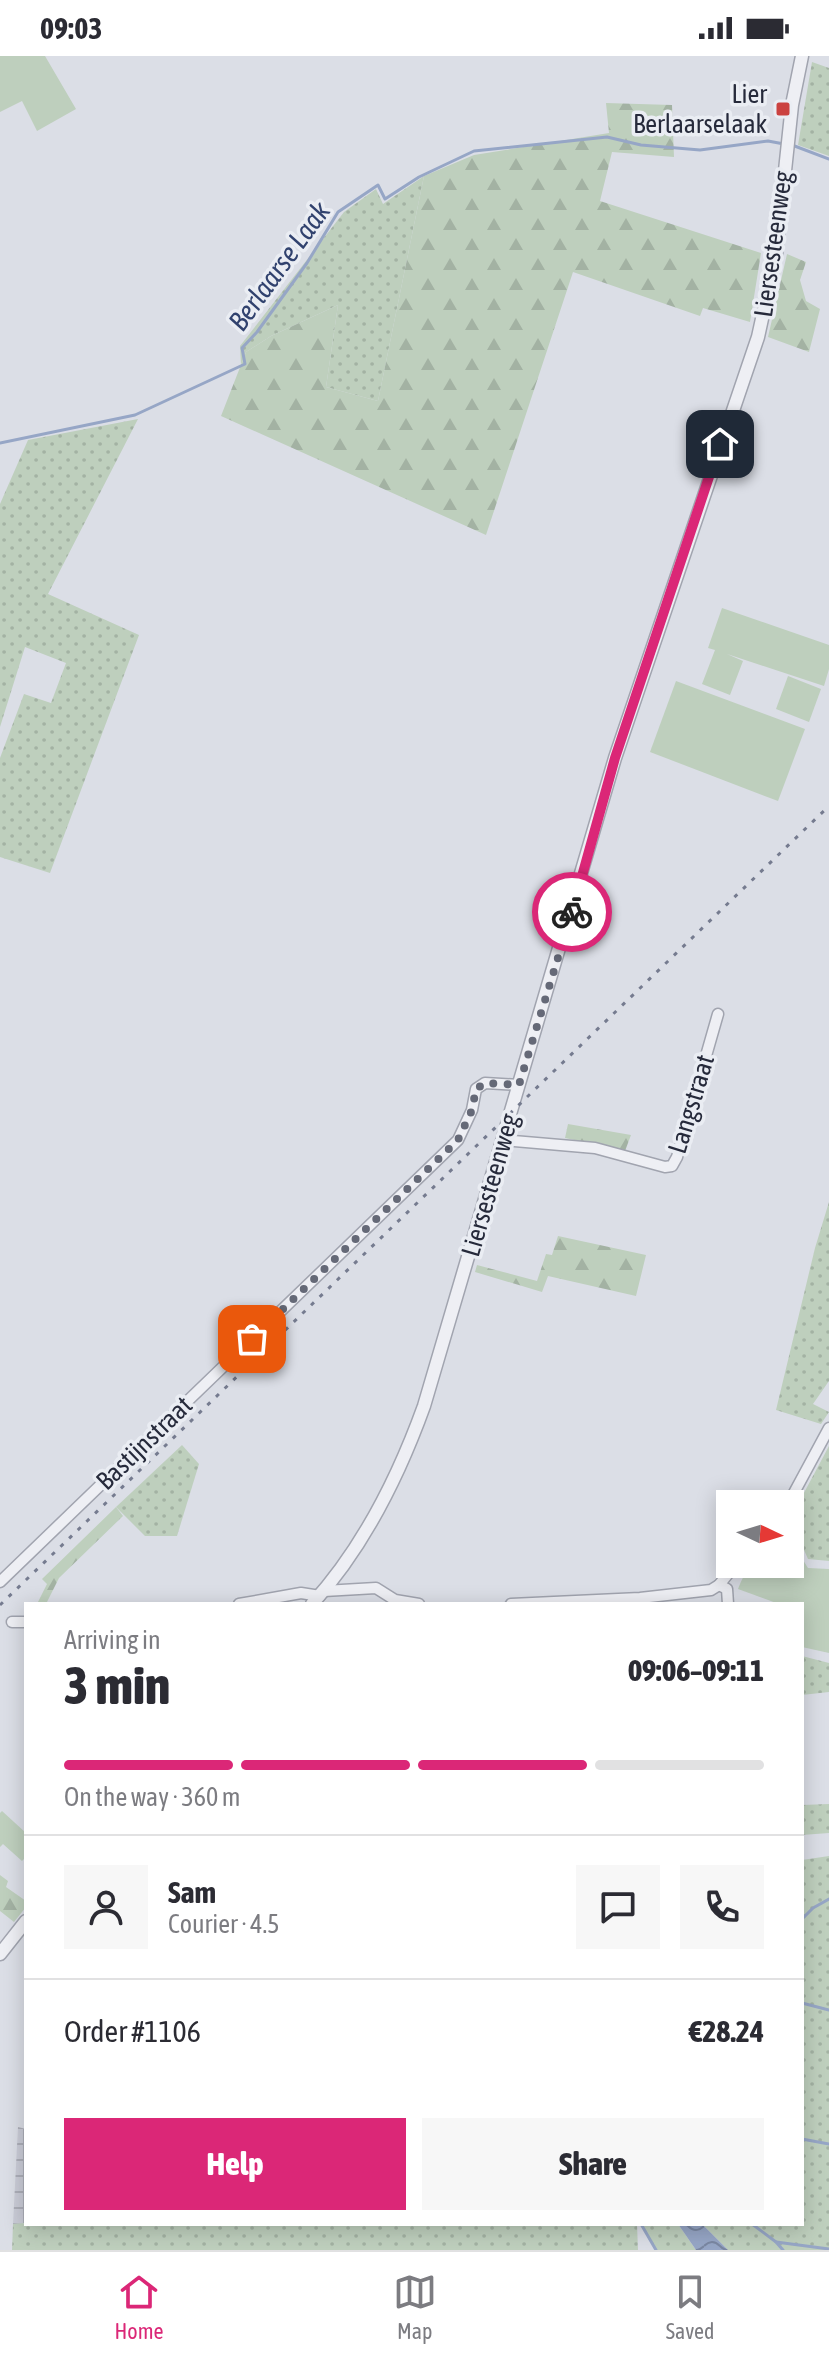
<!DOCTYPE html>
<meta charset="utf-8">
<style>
body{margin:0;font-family:"Asap Condensed",sans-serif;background:#f7f7f7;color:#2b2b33;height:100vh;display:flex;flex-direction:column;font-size:30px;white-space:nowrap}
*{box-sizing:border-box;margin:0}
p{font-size:26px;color:#7c7c81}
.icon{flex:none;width:44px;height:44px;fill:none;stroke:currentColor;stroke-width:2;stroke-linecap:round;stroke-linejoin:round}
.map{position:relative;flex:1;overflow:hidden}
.side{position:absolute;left:24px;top:1546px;width:780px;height:624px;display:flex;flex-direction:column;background:#fff;border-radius:0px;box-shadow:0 4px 20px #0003}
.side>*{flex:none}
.needle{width:52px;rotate:94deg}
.fabs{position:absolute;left:716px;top:1434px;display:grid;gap:16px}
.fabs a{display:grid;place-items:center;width:88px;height:88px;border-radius:0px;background:#fff;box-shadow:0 4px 20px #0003;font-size:40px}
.pin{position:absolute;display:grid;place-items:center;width:68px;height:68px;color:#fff;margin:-34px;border-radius:16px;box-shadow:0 4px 12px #0006}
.courier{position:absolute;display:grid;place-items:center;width:80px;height:80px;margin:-40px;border:6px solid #db2777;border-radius:50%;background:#fff;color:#222;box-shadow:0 2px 10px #0007}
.head em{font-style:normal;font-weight:800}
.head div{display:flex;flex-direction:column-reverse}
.head{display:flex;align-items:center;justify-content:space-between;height:136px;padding:0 40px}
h1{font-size:52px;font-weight:800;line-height:60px}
.bar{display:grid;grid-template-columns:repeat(4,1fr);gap:12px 8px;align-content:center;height:96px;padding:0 40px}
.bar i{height:10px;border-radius:6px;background:#e1e1e2}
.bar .on{background:#db2777}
.bar p{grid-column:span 4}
.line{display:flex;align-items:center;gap:20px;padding:0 40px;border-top:2px solid #e1e1e2}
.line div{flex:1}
.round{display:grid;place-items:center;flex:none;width:84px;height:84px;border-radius:0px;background:#f7f7f7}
.cta{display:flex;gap:16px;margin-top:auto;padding:16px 40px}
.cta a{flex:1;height:92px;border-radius:0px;background:#db2777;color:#fff;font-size:32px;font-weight:800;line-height:92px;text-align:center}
.cta a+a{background:#f7f7f7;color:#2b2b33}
.status{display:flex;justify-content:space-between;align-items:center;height:56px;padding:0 40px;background:#fff;direction:ltr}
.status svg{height:22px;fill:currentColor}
.menu{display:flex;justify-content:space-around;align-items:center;height:112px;border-top:2px solid #e1e1e2;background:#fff;font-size:22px;color:#7c7c81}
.menu a{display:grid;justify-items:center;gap:4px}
.menu .on{color:#db2777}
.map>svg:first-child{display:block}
</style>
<div class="status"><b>09:03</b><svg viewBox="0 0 49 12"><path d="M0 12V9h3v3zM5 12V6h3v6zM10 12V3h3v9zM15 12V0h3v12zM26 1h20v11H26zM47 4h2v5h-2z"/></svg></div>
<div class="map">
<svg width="829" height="2194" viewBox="0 0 829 2194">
<defs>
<pattern id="industrial-grid" width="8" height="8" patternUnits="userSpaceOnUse" patternTransform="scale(2)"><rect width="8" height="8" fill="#caccd7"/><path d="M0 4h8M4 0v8" fill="none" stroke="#adafb9"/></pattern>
<pattern id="grass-dots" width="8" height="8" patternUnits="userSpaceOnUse" patternTransform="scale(2)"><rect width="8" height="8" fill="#becfbd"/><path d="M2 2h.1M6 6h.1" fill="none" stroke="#a3b2a3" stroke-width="1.8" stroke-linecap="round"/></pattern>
<pattern id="forest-firs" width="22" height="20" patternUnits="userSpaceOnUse" patternTransform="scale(2)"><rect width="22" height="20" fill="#becfbd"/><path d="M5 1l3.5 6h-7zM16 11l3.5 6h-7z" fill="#a3b2a3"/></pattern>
<pattern id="water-waves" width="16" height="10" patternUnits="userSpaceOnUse" patternTransform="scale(2)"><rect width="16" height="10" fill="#96a6c6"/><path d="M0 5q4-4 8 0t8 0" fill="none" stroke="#7a87a2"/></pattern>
</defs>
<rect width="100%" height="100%" fill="#dbdee6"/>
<path fill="url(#industrial-grid)" d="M18 2071 26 2073V2167L13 2168Z"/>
<g fill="url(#grass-dots)">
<path d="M812 6 829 12V100L798 89Z"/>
<path d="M424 120 378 345 326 331 338 249 271 280 246 296 241 309 240 290 344 156 376 133 383 148Z"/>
<path d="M138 363 48 538 139 579 50 817 0 801V702L24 638 51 647 66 607 25 591 0 671V448L28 384Z"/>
<path d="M829 1146V1325L813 1348 829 1356 821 1368 776 1354 815 1192Z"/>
<path d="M182 1389 199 1408 177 1480H145L116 1451Z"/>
<path d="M829 1390V1505L808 1503 800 1485 790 1482V1463Z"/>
<path d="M802 1600 829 1607V1636L802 1639Z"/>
<path d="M829 1748V1777L802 1779V1749Z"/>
<path d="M829 1800V2194H728L702 2168H802V1804Z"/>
<path d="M26 2167 637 2168 638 2194H12L13 2168Z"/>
<path d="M641 2168H678L696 2194H656Z"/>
</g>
<g fill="url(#forest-firs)">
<path d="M606 47 672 49 674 101 612 96 600 145 761 197 750 266 703 252 700 260 573 216 486 479 221 360 246 296 271 280 338 249 326 331 378 345 424 120 474 99 609 77Z"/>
<path d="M787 198 806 206 800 224 806 245 820 253 809 296 768 281Z"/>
<path d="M568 1068 631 1079 625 1095 565 1082Z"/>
<path d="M558 1180 646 1199 636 1240 548 1220 542 1236 475 1216 477 1209 537 1225 546 1198 552 1199Z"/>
<path d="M116 1451 123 1460 59 1522 46 1548H37L47 1528 42 1523Z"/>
<path d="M0 1819 8 1825 6 1831 26 1845V1851L14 1866 0 1855Z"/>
</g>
<g fill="#becfbd">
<path d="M0 0H45L76 53 37 75 22 45 0 56Z"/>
<path d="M722 552 829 589V613L824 630 727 598 743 605 730 639 702 628 715 594 708 592Z"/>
<path d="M788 620 821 633 809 666 776 653Z"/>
<path d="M676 625 805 673 778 745 650 696Z"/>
<path d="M790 1491 796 1493 808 1512 829 1513V1597L802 1591V1548H779L738 1533C751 1500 757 1508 790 1508Z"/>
<path d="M2 1755 26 1777V1801L22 1805 3 1788 0 1791V1757Z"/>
</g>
<path fill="url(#water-waves)" d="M678 2168H702L728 2194H696Z"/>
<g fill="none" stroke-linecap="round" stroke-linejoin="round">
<g stroke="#96a6c6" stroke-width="3">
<path d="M792 89 829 103"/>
<path d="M0 387 135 359 245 308 242 292 257 276 307 207 338 156 378 129 385 143 419 121 474 95 607 81 641 89 700 94 768 85 784 88"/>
<path d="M802 1863 813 1852 829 1843"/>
<path d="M802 1947 829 1954"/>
<path d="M802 2083 829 2088"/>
<path d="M641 2168 656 2194"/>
<path d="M752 2168 776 2186"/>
<path d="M783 2194 776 2186 829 2193"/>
</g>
<g stroke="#a1a4af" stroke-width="13">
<g id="minor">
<path d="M503 1084 595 1092 665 1111 672 1110 677 1101 718 958"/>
<path d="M788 1448 829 1372"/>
<path d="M0 1526 458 1084 472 1054 476 1033 485 1027 519 1029"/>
<path d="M719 1529 727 1533 728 1548"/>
<path d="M324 1535 376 1532 395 1544 419 1548"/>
<path d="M239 1548 301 1537 320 1540"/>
<path d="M511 1548 640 1542 711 1534 719 1529 736 1508"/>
<path d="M12 1566H26"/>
</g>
</g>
<g stroke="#a1a4af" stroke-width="15">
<g id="tertiary">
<path d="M312 1548C364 1491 398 1422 424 1350L615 702 758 281 776 199 792 49 802 0"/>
<path d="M0 1898 26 1865"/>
</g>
</g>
<use href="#minor" stroke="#eeeff4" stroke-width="10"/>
<use href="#tertiary" stroke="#eeeff4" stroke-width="12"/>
<path stroke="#757b8f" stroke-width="3" stroke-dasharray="4 8" stroke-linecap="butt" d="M0 1549 829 750"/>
</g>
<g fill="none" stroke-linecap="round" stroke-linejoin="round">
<path stroke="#656977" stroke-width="8" stroke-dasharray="0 14.4" d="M252 1283 458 1084 472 1054 476 1033 485 1027 519 1029 572 856"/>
<path stroke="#db2777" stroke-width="10" d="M572 856 615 702 720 388"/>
</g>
<rect fill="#cb4240" stroke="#eaedf3" stroke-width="3" x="775" y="45" width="16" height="16" rx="4"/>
<g text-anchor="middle" stroke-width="7" stroke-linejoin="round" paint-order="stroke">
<g font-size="26" fill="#262a3b" stroke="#eaedf3" text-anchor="end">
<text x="767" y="47">Lier<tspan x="767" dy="30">Berlaarselaak</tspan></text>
</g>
<g font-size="26" fill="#262a3b" stroke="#eaedf3">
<text transform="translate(773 188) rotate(-82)" y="9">Liersesteenweg</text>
<text transform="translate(691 1048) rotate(-73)" y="9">Langstraat</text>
<text transform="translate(490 1129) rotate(-74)" y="9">Liersesteenweg</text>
<text transform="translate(144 1387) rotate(-44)" y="9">Bastijnstraat</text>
</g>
<g font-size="28" font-style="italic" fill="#31426e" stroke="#eaedf3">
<text transform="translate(279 210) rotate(-54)" y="10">Berlaarse Laak</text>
</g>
</g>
</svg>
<div class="fabs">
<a><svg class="needle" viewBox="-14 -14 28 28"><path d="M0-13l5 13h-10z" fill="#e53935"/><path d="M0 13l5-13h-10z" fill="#7c7c81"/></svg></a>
</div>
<div class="pin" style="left:252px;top:1283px;background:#ea580c"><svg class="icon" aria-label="bag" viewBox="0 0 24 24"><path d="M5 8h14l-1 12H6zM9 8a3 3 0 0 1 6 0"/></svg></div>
<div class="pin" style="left:720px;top:388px;background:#1f2937"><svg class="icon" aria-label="home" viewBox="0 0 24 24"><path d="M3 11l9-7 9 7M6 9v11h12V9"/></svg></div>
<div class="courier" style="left:572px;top:856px"><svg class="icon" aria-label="bike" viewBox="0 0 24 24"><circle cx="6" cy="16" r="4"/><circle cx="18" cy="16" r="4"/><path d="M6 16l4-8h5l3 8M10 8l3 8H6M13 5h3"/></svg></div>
<section class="side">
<div class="head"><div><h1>3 min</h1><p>Arriving in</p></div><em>09:06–09:11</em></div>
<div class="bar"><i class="on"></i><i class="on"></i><i class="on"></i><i></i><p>On the way · 360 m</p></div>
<div class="line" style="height:144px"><a class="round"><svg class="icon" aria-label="person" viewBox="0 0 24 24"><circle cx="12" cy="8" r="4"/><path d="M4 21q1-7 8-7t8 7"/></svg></a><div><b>Sam</b><p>Courier · 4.5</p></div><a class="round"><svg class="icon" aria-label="chat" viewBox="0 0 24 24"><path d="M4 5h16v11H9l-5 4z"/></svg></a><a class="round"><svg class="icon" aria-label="phone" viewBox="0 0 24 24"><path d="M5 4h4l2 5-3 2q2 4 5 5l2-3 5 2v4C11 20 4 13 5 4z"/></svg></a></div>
<div class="line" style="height:104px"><div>Order #1106</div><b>€28.24</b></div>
<div class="cta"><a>Help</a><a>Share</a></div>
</section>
</div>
<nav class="menu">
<a class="on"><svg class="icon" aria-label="home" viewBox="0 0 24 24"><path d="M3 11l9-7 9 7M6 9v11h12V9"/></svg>Home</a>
<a><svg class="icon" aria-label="map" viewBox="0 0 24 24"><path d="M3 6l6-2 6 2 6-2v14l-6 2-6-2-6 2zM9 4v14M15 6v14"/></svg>Map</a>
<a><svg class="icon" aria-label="saved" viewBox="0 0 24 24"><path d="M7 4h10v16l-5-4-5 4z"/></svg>Saved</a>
</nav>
